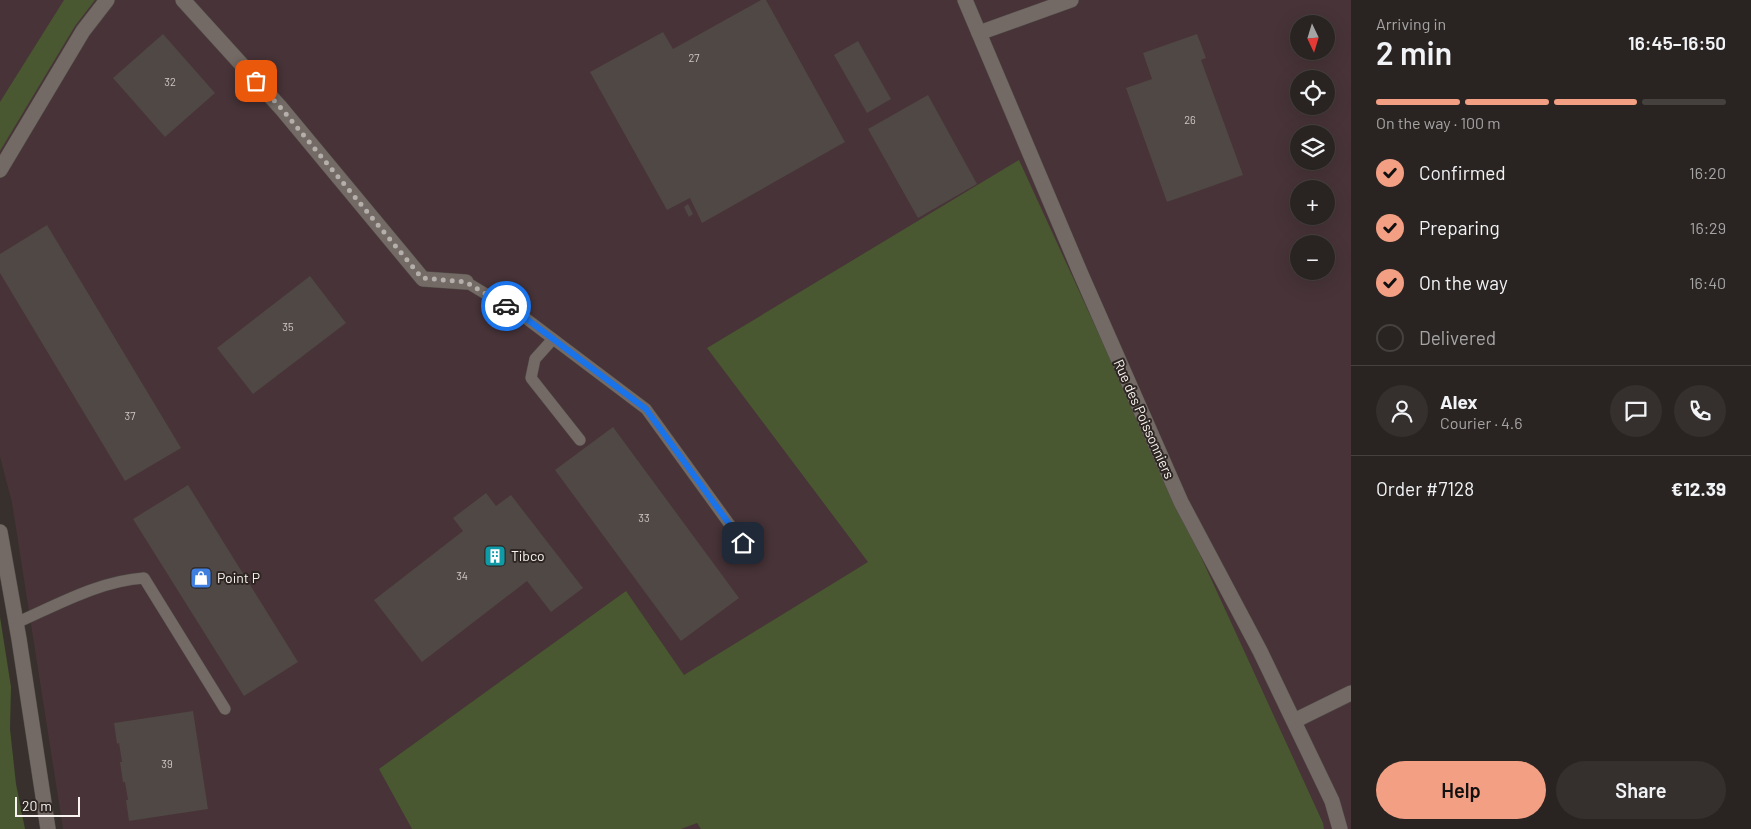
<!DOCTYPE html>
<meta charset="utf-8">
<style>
body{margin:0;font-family:Barlow,sans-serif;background:#35302e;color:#f1f3f6;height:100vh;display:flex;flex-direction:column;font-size:19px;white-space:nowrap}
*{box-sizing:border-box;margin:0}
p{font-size:16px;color:#a5a4a5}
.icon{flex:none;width:28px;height:28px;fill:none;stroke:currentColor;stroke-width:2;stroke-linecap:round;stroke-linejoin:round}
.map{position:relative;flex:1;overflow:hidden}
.sheet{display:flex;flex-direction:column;background:#292421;width:400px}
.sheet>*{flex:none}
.needle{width:32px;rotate:176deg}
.controls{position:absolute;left:1290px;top:15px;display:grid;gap:10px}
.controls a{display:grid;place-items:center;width:45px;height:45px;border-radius:50%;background:#292421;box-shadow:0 5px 20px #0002,0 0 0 1px #45413f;font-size:25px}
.scale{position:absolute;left:15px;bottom:12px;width:65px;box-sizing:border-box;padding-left:5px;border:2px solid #f8f3f0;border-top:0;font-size:14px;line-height:18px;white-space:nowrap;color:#f8f3f0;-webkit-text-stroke:4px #2d2622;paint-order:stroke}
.pin{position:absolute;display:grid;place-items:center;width:42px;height:42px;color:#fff;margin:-21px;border-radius:10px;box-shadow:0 2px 8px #0006}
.courier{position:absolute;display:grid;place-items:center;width:50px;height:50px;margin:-25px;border:4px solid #1a73e8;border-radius:50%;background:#fff;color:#222;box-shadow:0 1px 6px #0007}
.summary em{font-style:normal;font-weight:600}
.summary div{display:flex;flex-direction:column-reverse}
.summary{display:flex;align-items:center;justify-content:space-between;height:85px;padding:0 25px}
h1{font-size:32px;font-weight:600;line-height:38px}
.bar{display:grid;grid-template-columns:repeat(4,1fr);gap:8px 5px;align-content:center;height:60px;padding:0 25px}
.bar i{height:6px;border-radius:4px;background:#45413f}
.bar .active{background:#f39f83}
.bar p{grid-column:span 4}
.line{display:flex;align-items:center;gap:12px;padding:0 25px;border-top:1px solid #45413f}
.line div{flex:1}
.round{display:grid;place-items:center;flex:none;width:52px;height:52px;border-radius:26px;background:#35302e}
ol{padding:0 25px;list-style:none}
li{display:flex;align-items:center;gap:15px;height:55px}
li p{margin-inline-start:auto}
li .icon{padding:5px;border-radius:50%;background:#f39f83;color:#111;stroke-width:4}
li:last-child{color:#a5a4a5}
li i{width:28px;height:28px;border:2px solid #45413f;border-radius:50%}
.action{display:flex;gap:10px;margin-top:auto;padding:10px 25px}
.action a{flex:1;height:58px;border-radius:30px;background:#f39f83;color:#111;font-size:20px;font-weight:600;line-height:58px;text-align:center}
.action a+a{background:#35302e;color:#f1f3f6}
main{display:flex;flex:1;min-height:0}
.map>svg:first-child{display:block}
</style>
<main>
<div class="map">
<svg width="1351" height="829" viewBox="0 0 1351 829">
<rect width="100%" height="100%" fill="#37302c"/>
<path fill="#473338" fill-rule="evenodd" d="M0 0H1351V829H63L12 503 0 457ZM1299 24H1326V51H1299ZM1299 79H1326V106H1299ZM1299 134H1326V161H1299ZM1299 189H1326V216H1299ZM1299 244H1326V271H1299Z"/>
<g fill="#495830">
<path d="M64 0H95L75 26 0 151V102Z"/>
<path d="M1019 160 1323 823 1324 829H701L697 823 681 829H412L379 769 626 591 684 675 868 562 707 348Z"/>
<path d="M0 617 11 687 10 729 16 784 25 829H0Z"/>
</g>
<g fill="#504844">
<path d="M761 0H766L845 142 702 223 690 198 667 210 590 72 663 32 673 49Z"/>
<path d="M163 34 215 93 165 137 113 78Z"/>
<path d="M1197 34 1206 58 1201 60 1243 175 1167 202 1126 88 1152 79 1143 53Z"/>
<path d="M858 41 891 99 867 113 834 55Z"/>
<path d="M928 95 977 184 918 218 868 129Z"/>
<path d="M688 204 693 214 689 217 684 207Z"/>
<path d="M47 225 181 448 125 481 0 273V254Z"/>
<path d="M310 276 346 323 253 394 217 348Z"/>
<path d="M613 427 739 598 681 641 555 470Z"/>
<path d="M188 485 298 662 244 696 133 519Z"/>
<path d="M486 493 496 506 511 495 583 588 551 612 527 581 422 662 374 600 463 531 453 518Z"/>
<path d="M193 711 208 809 129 821 126 800H128L125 782H123L120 762H122L119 743 117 744 114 723Z"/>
</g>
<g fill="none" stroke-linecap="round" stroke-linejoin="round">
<g stroke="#534d49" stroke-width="12">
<g id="lane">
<path d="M466 282 524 317 646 409 743 543"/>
<path d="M553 339 535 359 531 378 580 440"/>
<path d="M16 623C57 605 99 581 144 578L225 709"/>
</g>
</g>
<g stroke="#534d49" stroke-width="16">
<g id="street">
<path d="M183 0 281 108 423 279 466 282"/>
<path d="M965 0 1080 272 1181 502 1260 651 1332 801 1340 829"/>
<path d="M979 33 1071 0"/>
<path d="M0 170 83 31 107 0"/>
<path d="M0 532 19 639 48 829"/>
<path d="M1294 721 1351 693"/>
</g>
</g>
<use href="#lane" stroke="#736a65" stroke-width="11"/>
<use href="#street" stroke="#736a65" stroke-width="15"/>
</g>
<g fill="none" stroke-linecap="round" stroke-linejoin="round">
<path stroke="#b4afab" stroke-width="5" stroke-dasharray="0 9" d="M256 81 281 108 422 278 466 282 506 306"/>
<path stroke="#1a73e8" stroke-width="6" d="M506 306 524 317 646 409 743 543"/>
</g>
<defs>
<g id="building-square" transform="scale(1.125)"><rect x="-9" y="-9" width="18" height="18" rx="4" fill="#0f9aa8" stroke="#2d2622"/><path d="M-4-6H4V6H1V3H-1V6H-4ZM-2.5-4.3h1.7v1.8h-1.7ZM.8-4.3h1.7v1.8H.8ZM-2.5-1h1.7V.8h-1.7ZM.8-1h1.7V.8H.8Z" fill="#fff"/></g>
<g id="shop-square" transform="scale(1.125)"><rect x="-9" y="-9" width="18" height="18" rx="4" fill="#3f7fe0" stroke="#2d2622"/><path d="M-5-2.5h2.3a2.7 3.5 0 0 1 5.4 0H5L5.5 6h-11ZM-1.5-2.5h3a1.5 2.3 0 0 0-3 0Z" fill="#fff"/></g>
</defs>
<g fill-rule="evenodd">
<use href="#building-square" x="495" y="556"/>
<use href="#shop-square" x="201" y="578"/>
</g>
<g text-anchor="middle" stroke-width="4" stroke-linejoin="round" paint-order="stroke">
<g font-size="11" fill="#cec8c5">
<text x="694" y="62">27</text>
<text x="170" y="86">32</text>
<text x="1190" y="124">26</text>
<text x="288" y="331">35</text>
<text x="130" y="420">37</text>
<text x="644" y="522">33</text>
<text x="462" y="580">34</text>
<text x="167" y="768">39</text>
</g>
<g font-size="14" fill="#f8f3f0" stroke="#2d2622">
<text transform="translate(1144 419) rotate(66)" y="5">Rue des Poissonniers</text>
</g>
<g font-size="14" fill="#f8f3f0" stroke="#2d2622" text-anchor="start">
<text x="511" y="561">Tibco</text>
<text x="217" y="583">Point P</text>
</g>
</g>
</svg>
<div class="controls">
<a><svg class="needle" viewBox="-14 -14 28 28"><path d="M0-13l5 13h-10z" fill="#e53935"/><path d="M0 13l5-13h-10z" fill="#a5a4a5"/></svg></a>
<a><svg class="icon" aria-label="locate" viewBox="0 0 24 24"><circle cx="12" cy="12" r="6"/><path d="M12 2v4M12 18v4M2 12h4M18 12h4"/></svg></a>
<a><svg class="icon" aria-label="layers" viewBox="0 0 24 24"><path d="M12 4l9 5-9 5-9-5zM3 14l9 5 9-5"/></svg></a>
<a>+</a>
<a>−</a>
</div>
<div class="scale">20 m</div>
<div class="pin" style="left:256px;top:81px;background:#ea580c"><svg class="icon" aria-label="bag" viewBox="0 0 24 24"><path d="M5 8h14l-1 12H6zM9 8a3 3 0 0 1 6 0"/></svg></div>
<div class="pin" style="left:743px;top:543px;background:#1f2937"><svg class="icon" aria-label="home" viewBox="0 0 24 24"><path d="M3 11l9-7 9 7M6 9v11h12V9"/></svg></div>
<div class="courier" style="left:506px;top:306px"><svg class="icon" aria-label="car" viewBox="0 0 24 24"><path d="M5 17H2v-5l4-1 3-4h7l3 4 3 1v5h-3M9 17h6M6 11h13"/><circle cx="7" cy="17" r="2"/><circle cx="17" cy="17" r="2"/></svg></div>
</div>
<section class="sheet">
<div class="summary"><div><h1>2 min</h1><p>Arriving in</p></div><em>16:45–16:50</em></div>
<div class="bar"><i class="active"></i><i class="active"></i><i class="active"></i><i></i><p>On the way · 100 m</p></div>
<ol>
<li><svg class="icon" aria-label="check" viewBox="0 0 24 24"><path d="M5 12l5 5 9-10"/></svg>Confirmed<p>16:20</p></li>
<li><svg class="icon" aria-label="check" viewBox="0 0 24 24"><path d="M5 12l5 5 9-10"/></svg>Preparing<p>16:29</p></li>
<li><svg class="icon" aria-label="check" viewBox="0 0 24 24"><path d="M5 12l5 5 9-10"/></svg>On the way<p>16:40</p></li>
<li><i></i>Delivered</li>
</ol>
<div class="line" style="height:90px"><a class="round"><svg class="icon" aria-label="person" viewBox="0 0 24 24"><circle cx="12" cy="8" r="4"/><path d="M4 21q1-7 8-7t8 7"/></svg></a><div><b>Alex</b><p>Courier · 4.6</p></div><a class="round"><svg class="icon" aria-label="chat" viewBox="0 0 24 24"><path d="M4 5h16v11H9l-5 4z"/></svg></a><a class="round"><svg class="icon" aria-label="phone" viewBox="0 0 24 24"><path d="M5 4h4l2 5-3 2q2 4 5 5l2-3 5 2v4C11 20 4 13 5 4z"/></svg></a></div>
<div class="line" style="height:65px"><div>Order #7128</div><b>€12.39</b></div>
<div class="action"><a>Help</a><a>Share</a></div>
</section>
</main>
